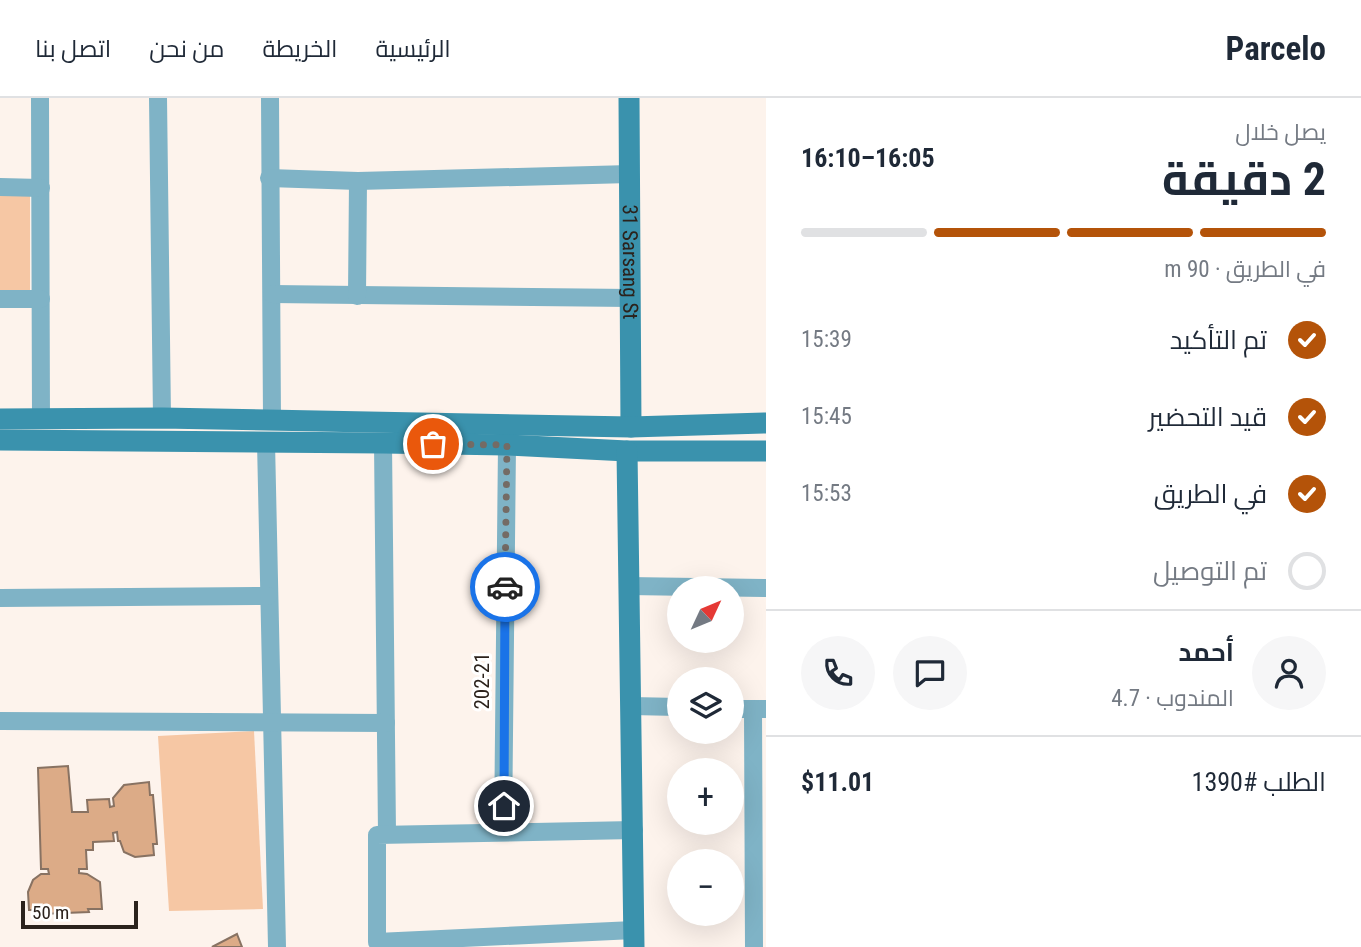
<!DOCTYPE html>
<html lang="ar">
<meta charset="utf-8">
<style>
body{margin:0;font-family:"Roboto Condensed",Cairo,sans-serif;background:#f6f6f7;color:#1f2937;direction:rtl;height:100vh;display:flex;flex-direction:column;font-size:26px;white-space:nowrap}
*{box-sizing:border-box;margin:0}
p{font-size:23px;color:#747a83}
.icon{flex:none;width:38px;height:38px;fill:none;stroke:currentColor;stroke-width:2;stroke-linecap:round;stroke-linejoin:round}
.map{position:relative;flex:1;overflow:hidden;direction:ltr}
.drawer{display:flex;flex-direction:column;background:#fff;width:595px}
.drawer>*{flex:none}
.needle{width:46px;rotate:46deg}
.buttons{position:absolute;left:667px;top:478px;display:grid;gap:14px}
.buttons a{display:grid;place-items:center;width:77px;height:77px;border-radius:50%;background:#fff;box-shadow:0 7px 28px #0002;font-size:35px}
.scale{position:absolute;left:21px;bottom:18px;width:117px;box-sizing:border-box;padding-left:7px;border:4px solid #2b221c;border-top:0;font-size:19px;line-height:24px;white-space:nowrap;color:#2b221c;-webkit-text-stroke:5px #fff;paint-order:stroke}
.pin{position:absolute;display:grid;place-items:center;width:60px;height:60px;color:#fff;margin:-30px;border:4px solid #fff;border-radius:50%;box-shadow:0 2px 7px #0007}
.courier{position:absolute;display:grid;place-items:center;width:70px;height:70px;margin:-35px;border:5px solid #1a73e8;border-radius:50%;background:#fff;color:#222;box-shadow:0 2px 9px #0007}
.head em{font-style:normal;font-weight:700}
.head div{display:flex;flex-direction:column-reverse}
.head{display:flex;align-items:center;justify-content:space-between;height:119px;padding:0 35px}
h1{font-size:46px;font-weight:700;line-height:52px}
.bar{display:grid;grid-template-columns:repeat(4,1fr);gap:10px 7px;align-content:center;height:84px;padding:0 35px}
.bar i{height:9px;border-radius:5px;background:#e0e1e3}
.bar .active{background:#b45309}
.bar p{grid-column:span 4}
.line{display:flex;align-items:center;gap:18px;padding:0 35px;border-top:2px solid #e0e1e3}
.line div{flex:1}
.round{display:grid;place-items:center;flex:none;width:74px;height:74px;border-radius:37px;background:#f6f6f7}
ol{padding:0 35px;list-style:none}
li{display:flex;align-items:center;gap:21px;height:77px}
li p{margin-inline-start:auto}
li .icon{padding:7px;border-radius:50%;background:#b45309;color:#fff;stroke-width:4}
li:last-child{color:#747a83}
li i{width:38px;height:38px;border:4px solid #e0e1e3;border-radius:50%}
header{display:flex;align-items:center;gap:42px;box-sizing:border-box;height:98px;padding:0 35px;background:#fff;border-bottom:2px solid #e0e1e3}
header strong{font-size:33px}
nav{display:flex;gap:38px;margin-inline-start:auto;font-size:24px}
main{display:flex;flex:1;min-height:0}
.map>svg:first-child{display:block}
</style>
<header>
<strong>Parcelo</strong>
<nav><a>الرئيسية</a><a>الخريطة</a><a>من نحن</a><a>اتصل بنا</a></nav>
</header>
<main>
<section class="drawer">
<div class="head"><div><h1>2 دقيقة</h1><p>يصل خلال</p></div><em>16:05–16:10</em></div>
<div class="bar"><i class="active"></i><i class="active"></i><i class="active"></i><i></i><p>في الطريق · 90 m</p></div>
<ol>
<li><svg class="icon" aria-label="check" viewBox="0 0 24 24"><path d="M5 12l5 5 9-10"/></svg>تم التأكيد<p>15:39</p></li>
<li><svg class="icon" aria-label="check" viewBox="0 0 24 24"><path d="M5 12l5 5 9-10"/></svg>قيد التحضير<p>15:45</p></li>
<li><svg class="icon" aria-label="check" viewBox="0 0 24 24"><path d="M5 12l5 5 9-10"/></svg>في الطريق<p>15:53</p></li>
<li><i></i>تم التوصيل</li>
</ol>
<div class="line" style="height:126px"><a class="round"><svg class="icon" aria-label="person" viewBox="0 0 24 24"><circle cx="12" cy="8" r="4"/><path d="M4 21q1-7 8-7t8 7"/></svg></a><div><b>أحمد</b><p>المندوب · 4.7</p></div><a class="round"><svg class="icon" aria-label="chat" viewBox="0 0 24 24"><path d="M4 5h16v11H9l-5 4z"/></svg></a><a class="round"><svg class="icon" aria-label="phone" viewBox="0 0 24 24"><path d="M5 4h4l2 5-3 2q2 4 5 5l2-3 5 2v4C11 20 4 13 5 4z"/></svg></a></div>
<div class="line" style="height:91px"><div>الطلب #1390</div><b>$11.01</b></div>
</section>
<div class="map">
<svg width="766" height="849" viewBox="0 0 766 849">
<rect width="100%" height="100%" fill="#fdf3ec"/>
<g fill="#f6c7a4">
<rect x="0" y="96" width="30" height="96"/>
<path d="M254 633 263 811 169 813 158 638Z"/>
</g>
<g fill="#dcab87" stroke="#887262" stroke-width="2">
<path d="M68 668 72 714H88L87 702 109 701 110 709 114 708 113 700 124 687 149 684 150 697H153L157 746H153L154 757 135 759 124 754 120 743H118L117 734 113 735 114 743 93 744V752H86L87 771H79V775L87 776 100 784 102 811H88L89 814 41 816V812H29L28 794 33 782 41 776H49L48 771H41L38 670Z"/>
<path d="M237 836 242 849H212Z"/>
</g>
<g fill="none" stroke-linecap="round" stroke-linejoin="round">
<g stroke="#7fb3c6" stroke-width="18">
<path d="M40 0 41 321"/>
<path d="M158 0 162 320"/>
<path d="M270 0 272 322"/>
<path d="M269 80 358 83 630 76"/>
<path d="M0 89 41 90"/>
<path d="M272 196 631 200"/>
<path d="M357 198 358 83"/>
<path d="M0 201H41"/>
<path d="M266 344 277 849"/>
<path d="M383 345 387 736"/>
<path d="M628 488 766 490"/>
<path d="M0 500 268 498"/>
<path d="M631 608 679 609"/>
<path d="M732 611H766"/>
<path d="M753 611 754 849"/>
<path d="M0 623 386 625"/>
<path d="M634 732 377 737V844L634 832"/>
<path d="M503 734 507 347"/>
</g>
<g stroke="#3a92ad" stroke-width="21">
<path id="s1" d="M629 0 631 329"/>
<path d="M0 321 162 320 631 329 766 325"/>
<path d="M0 342 383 345 507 347 627 353H766"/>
<path d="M627 353 634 849"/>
</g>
</g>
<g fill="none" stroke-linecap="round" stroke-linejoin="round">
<path stroke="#746b65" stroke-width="7" stroke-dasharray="0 12.6" d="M433 346 507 347 505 489"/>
<path stroke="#1a73e8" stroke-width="9" d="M504 708 505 489"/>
</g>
<g text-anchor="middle" stroke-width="6" stroke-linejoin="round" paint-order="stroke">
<g font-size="21" fill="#2b221c" stroke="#fff">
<text dy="7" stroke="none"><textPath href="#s1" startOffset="164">31 Sarsang St</textPath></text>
<text transform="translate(482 583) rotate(-90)" y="7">202-21</text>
</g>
</g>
</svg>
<div class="buttons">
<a><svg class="needle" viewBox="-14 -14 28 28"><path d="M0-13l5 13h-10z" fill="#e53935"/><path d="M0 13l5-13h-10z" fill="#747a83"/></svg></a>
<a><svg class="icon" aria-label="layers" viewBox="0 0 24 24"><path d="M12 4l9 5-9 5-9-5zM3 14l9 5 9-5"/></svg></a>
<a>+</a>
<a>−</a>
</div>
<div class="scale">50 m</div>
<div class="pin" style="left:433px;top:346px;background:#ea580c"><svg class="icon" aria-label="bag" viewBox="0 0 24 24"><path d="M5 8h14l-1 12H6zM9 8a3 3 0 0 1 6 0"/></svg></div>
<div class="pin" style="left:504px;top:708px;background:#1f2937"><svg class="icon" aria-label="home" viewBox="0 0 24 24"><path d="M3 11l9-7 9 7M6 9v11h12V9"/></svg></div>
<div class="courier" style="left:505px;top:489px"><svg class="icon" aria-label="car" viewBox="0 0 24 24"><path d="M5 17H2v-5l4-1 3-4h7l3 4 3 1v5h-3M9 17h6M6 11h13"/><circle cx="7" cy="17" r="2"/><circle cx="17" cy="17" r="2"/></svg></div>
</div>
</main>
